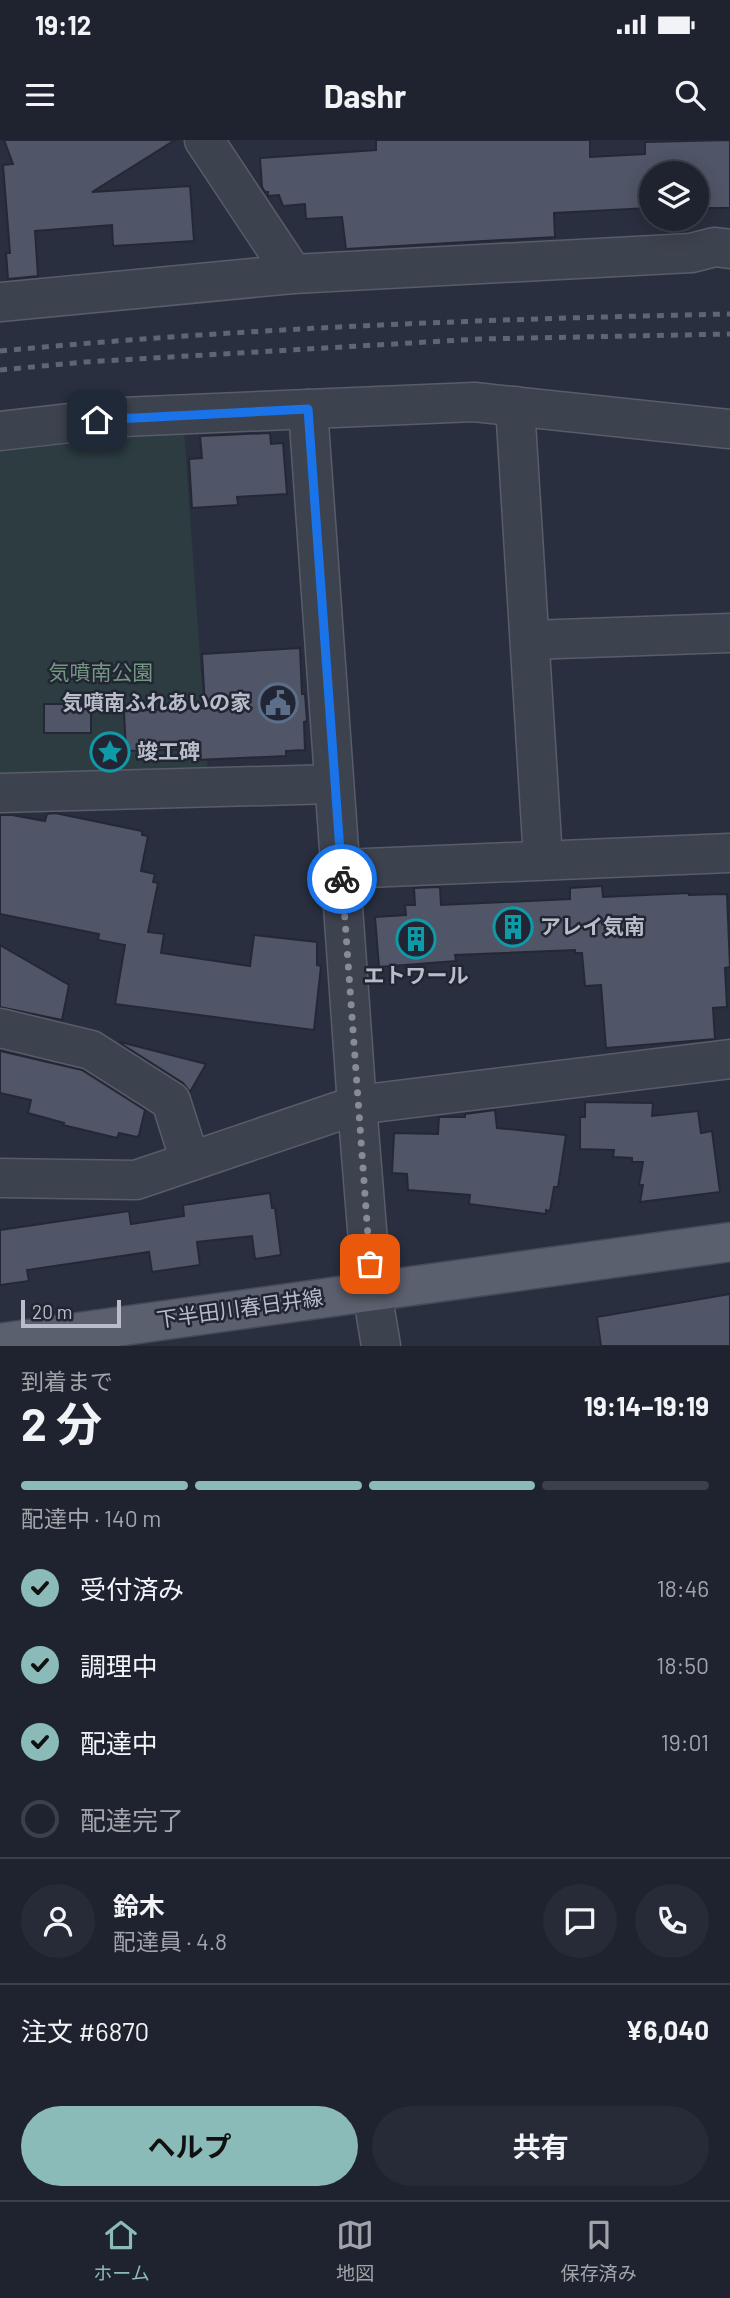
<!DOCTYPE html>
<html lang="ja">
<meta charset="utf-8">
<style>
body{margin:0;font-family:Barlow,"Noto Sans JP",sans-serif;background:#272b37;color:#f1f3f6;height:100vh;display:flex;flex-direction:column;font-size:26px;white-space:nowrap}
*{box-sizing:border-box;margin:0}
p{font-size:23px;color:#a1a4aa}
.icon{flex:none;width:38px;height:38px;fill:none;stroke:currentColor;stroke-width:2;stroke-linecap:round;stroke-linejoin:round}
.map{position:relative;height:1206px;overflow:hidden}
.drawer{display:flex;flex-direction:column;background:#1f232f;flex:1}
.drawer>*{flex:none}
.controls{position:absolute;left:639px;top:21px;display:grid;gap:14px}
.controls a{display:grid;place-items:center;width:70px;height:70px;border-radius:50%;background:#1f232f;box-shadow:0 4px 18px #0003,0 0 0 2px #3c404b;font-size:35px}
.scale{position:absolute;left:21px;bottom:18px;width:100px;box-sizing:border-box;padding-left:7px;border:4px solid #b9bdc9;border-top:0;font-size:19px;line-height:24px;white-space:nowrap;color:#b9bdc9;-webkit-text-stroke:5px #222634;paint-order:stroke}
.pin{position:absolute;display:grid;place-items:center;width:60px;height:60px;color:#fff;margin:-30px;border-radius:14px;box-shadow:0 4px 10px #0006}
.courier{position:absolute;display:grid;place-items:center;width:70px;height:70px;margin:-35px;border:5px solid #1a73e8;border-radius:50%;background:#fff;color:#222;box-shadow:0 2px 9px #0007}
.summary em{font-style:normal;font-weight:700}
.summary div{display:flex;flex-direction:column-reverse}
.summary{display:flex;align-items:center;justify-content:space-between;height:119px;padding:0 21px}
h1{font-size:46px;font-weight:700;line-height:52px}
.bar{display:grid;grid-template-columns:repeat(4,1fr);gap:10px 7px;align-content:center;height:84px;padding:0 21px}
.bar i{height:9px;border-radius:5px;background:#3c404b}
.bar .current{background:#8bbbb9}
.bar p{grid-column:span 4}
.line{display:flex;align-items:center;gap:18px;padding:0 21px;border-top:2px solid #3c404b}
.line div{flex:1}
.round{display:grid;place-items:center;flex:none;width:74px;height:74px;border-radius:37px;background:#272b37}
ol{padding:0 21px;list-style:none}
li{display:flex;align-items:center;gap:21px;height:77px}
li p{margin-inline-start:auto}
li .icon{padding:7px;border-radius:50%;background:#8bbbb9;color:#111;stroke-width:4}
li:last-child{color:#a1a4aa}
li i{width:38px;height:38px;border:4px solid #3c404b;border-radius:50%}
.cta{display:flex;gap:14px;margin-top:auto;padding:14px 21px}
.cta a{flex:1;height:80px;border-radius:42px;background:#8bbbb9;color:#111;font-size:28px;font-weight:700;line-height:80px;text-align:center}
.cta a+a{background:#272b37;color:#f1f3f6}
.status{display:flex;justify-content:space-between;align-items:center;height:49px;padding:0 35px;background:#1f232f;direction:ltr}
.status svg{height:19px;fill:currentColor}
header{display:flex;justify-content:space-between;align-items:center;height:91px;padding:0 21px;background:#1f232f;font-size:32px;font-weight:700}
.tabs{display:flex;justify-content:space-around;align-items:center;height:98px;border-top:2px solid #3c404b;background:#1f232f;font-size:19px;color:#a1a4aa}
.tabs a{display:grid;justify-items:center;gap:4px}
.tabs .current{color:#8bbbb9}
.map>svg:first-child{display:block}
</style>
<div class="status"><b>19:12</b><svg viewBox="0 0 49 12"><path d="M0 12V9h3v3zM5 12V6h3v6zM10 12V3h3v9zM15 12V0h3v12zM26 1h20v11H26zM47 4h2v5h-2z"/></svg></div>
<header><svg class="icon" aria-label="menu" viewBox="0 0 24 24"><path d="M4 6h16M4 12h16M4 18h16"/></svg>Dashr<svg class="icon" aria-label="search" viewBox="0 0 24 24"><circle cx="10" cy="10" r="6"/><path d="M15 15l6 6"/></svg></header>
<div class="map">
<svg width="730" height="1206" viewBox="0 0 730 1206">
<rect width="100%" height="100%" fill="#292f3f"/>
<path fill="#2c3c41" d="M184 289 208 632 0 637V307Z"/>
<g fill="#505667" stroke="#242836" stroke-width="2">
<path d="M4 0H175L92 52 190 46 194 101 113 106 112 85 35 91 38 136 8 139 6 113H10L3 25 13 24Z"/>
<path d="M376 0H590V17L645 14V2L730 0V68H696V33H651V75L649 76 648 68 554 73 555 97 346 109 342 77 306 79 305 64 283 66 279 55 268 56V52H265L262 47 260 18 376 10Z"/>
<path d="M270 293 271 304 283 303 287 354 237 357 238 365 192 368 189 319 202 318 200 296Z"/>
<path d="M300 508 302 554H305L307 581 304 582 305 610 286 611V616L197 620 196 609 126 611 124 571 205 568 202 514Z"/>
<rect x="44" y="564" width="47" height="29"/>
<path d="M55 673 142 691V695L148 696 141 731 155 734 153 742 158 743 148 792 164 794 161 813 250 826 254 795 317 802V825L321 826 314 890 115 864 125 805 98 800 99 794 0 774V675H12L45 681 47 674Z"/>
<path d="M602 746 603 757 689 753V755L727 754 730 827 725 828 727 867 713 868 715 899 606 908 601 845 585 846 582 813H575V810L455 815 456 821 379 827 375 777 406 775 405 765H415L414 748 440 747 441 765 570 759V748Z"/>
<path d="M0 805 69 845 62 880 0 867Z"/>
<path d="M120 903V902L206 924 190 952 183 943Z"/>
<path d="M0 911 82 930 145 970 139 995 137 997 119 993 117 998 63 985 64 983 28 973 31 960 0 953Z"/>
<path d="M585 962 653 963 652 976 698 971 701 993 712 991 720 1052 640 1062 643 1045H639L643 1022H632V1018L613 1017 614 1010 580 1009V977H585Z"/>
<path d="M495 970 497 988 566 995 558 1047H554L550 1071 546 1070V1074L469 1064 470 1055 408 1050 407 1034 392 1033 394 993 438 994 439 977H465V974Z"/>
<path d="M270 1053 272 1068H275L281 1115 255 1119 252 1096 197 1102 200 1125 152 1132 149 1112 27 1130 29 1141 0 1145V1090L129 1071 131 1084 184 1076 183 1065Z"/>
<path d="M730 1154V1206H601L597 1177Z"/>
</g>
<g fill="none" stroke-linecap="round" stroke-linejoin="round">
<g stroke="#585d69" stroke-width="41">
<g id="minor">
<path d="M204 0 293 134"/>
<path d="M0 162 293 134 691 113 715 107 730 109"/>
<path d="M515 266 543 719"/>
<path d="M308 269 357 965 372 1151 381 1206"/>
<path d="M0 291 122 277 474 262 730 289"/>
<path d="M530 500 730 493"/>
<path d="M0 653 334 644"/>
<path d="M342 729 730 713"/>
<path d="M0 888 91 910 171 961 190 1021"/>
<path d="M0 1038 136 1040 357 965 730 919"/>
</g>
</g>
<g stroke="#464b58" stroke-width="41">
<path id="major" d="M0 1203 730 1102"/>
</g>
<use href="#minor" stroke="#3d424f" stroke-width="38"/>
<use href="#major" stroke="#5b606e" stroke-width="38"/>
<g stroke="#5f6575" stroke-width="5" stroke-dasharray="7 7" stroke-linecap="butt">
<path d="M0 211C243 188 486 179 730 174"/>
<path d="M0 230 85 222 479 199 730 194"/>
</g>
</g>
<g fill="none" stroke-linecap="round" stroke-linejoin="round">
<path stroke="#878b99" stroke-width="7" stroke-dasharray="0 12.6" d="M342 739 370 1124"/>
<path stroke="#1a73e8" stroke-width="9" d="M97 280 308 269 342 739"/>
</g>
<defs>
<g id="civic-ring" transform="scale(2.0125)"><circle r="9.5" fill="#222634" stroke="#5c6f8a" stroke-width="1.5"/><path d="M-.6-6.5H3V-4.5H.6V-3L4-1V1h2V6H-6V1h2V-1L-.6-3ZM-1.2 2.5V6h2.4V2.5Z" fill="#5c6f8a"/></g>
<g id="sight-ring" transform="scale(2.0125)"><circle r="9.5" fill="#222634" stroke="#0f9aa8" stroke-width="1.5"/><path d="M0-6L1.8-2.2L6-1.7L2.9 1.2L3.7 5.4L0 3.3L-3.7 5.4L-2.9 1.2L-6-1.7L-1.8-2.2Z" fill="#0f9aa8"/></g>
<g id="building-ring" transform="scale(2.0125)"><circle r="9.5" fill="#222634" stroke="#0f9aa8" stroke-width="1.5"/><path d="M-4-6H4V6H1V3H-1V6H-4ZM-2.5-4.3h1.7v1.8h-1.7ZM.8-4.3h1.7v1.8H.8ZM-2.5-1h1.7V.8h-1.7ZM.8-1h1.7V.8H.8Z" fill="#0f9aa8"/></g>
</defs>
<g fill-rule="evenodd">
<use href="#civic-ring" x="278" y="563"/>
<use href="#sight-ring" x="110" y="612"/>
<use href="#building-ring" x="513" y="787"/>
<use href="#building-ring" x="416" y="799"/>
</g>
<g text-anchor="middle" stroke-width="5" stroke-linejoin="round" paint-order="stroke">
<g font-size="21" fill="#739781" stroke="#222634">
<text x="101" y="540">気噴南公園</text>
</g>
<g font-size="21" font-weight="bold" fill="#b9bdc9" stroke="#222634" text-anchor="start">
<text x="251" y="570" text-anchor="end">気噴南ふれあいの家</text>
<text x="137" y="619">竣工碑</text>
<text x="540" y="794">アレイ気南</text>
<text x="416" y="843" text-anchor="middle">エトワール</text>
</g>
<g font-size="21" fill="#b9bdc9" stroke="#222634">
<text transform="translate(240 1169) rotate(-8)" y="7">下半田川春日井線</text>
</g>
</g>
</svg>
<div class="controls">
<a><svg class="icon" aria-label="layers" viewBox="0 0 24 24"><path d="M12 4l9 5-9 5-9-5zM3 14l9 5 9-5"/></svg></a>
</div>
<div class="scale">20 m</div>
<div class="pin" style="left:370px;top:1124px;background:#ea580c"><svg class="icon" aria-label="bag" viewBox="0 0 24 24"><path d="M5 8h14l-1 12H6zM9 8a3 3 0 0 1 6 0"/></svg></div>
<div class="pin" style="left:97px;top:280px;background:#1f2937"><svg class="icon" aria-label="home" viewBox="0 0 24 24"><path d="M3 11l9-7 9 7M6 9v11h12V9"/></svg></div>
<div class="courier" style="left:342px;top:739px"><svg class="icon" aria-label="bike" viewBox="0 0 24 24"><circle cx="6" cy="16" r="4"/><circle cx="18" cy="16" r="4"/><path d="M6 16l4-8h5l3 8M10 8l3 8H6M13 5h3"/></svg></div>
</div>
<section class="drawer">
<div class="summary"><div><h1>2 分</h1><p>到着まで</p></div><em>19:14–19:19</em></div>
<div class="bar"><i class="current"></i><i class="current"></i><i class="current"></i><i></i><p>配達中 · 140 m</p></div>
<ol>
<li><svg class="icon" aria-label="check" viewBox="0 0 24 24"><path d="M5 12l5 5 9-10"/></svg>受付済み<p>18:46</p></li>
<li><svg class="icon" aria-label="check" viewBox="0 0 24 24"><path d="M5 12l5 5 9-10"/></svg>調理中<p>18:50</p></li>
<li><svg class="icon" aria-label="check" viewBox="0 0 24 24"><path d="M5 12l5 5 9-10"/></svg>配達中<p>19:01</p></li>
<li><i></i>配達完了</li>
</ol>
<div class="line" style="height:126px"><a class="round"><svg class="icon" aria-label="person" viewBox="0 0 24 24"><circle cx="12" cy="8" r="4"/><path d="M4 21q1-7 8-7t8 7"/></svg></a><div><b>鈴木</b><p>配達員 · 4.8</p></div><a class="round"><svg class="icon" aria-label="chat" viewBox="0 0 24 24"><path d="M4 5h16v11H9l-5 4z"/></svg></a><a class="round"><svg class="icon" aria-label="phone" viewBox="0 0 24 24"><path d="M5 4h4l2 5-3 2q2 4 5 5l2-3 5 2v4C11 20 4 13 5 4z"/></svg></a></div>
<div class="line" style="height:91px"><div>注文 #6870</div><b>¥6,040</b></div>
<div class="cta"><a>ヘルプ</a><a>共有</a></div>
</section>
<nav class="tabs">
<a class="current"><svg class="icon" aria-label="home" viewBox="0 0 24 24"><path d="M3 11l9-7 9 7M6 9v11h12V9"/></svg>ホーム</a>
<a><svg class="icon" aria-label="map" viewBox="0 0 24 24"><path d="M3 6l6-2 6 2 6-2v14l-6 2-6-2-6 2zM9 4v14M15 6v14"/></svg>地図</a>
<a><svg class="icon" aria-label="saved" viewBox="0 0 24 24"><path d="M7 4h10v16l-5-4-5 4z"/></svg>保存済み</a>
</nav>
